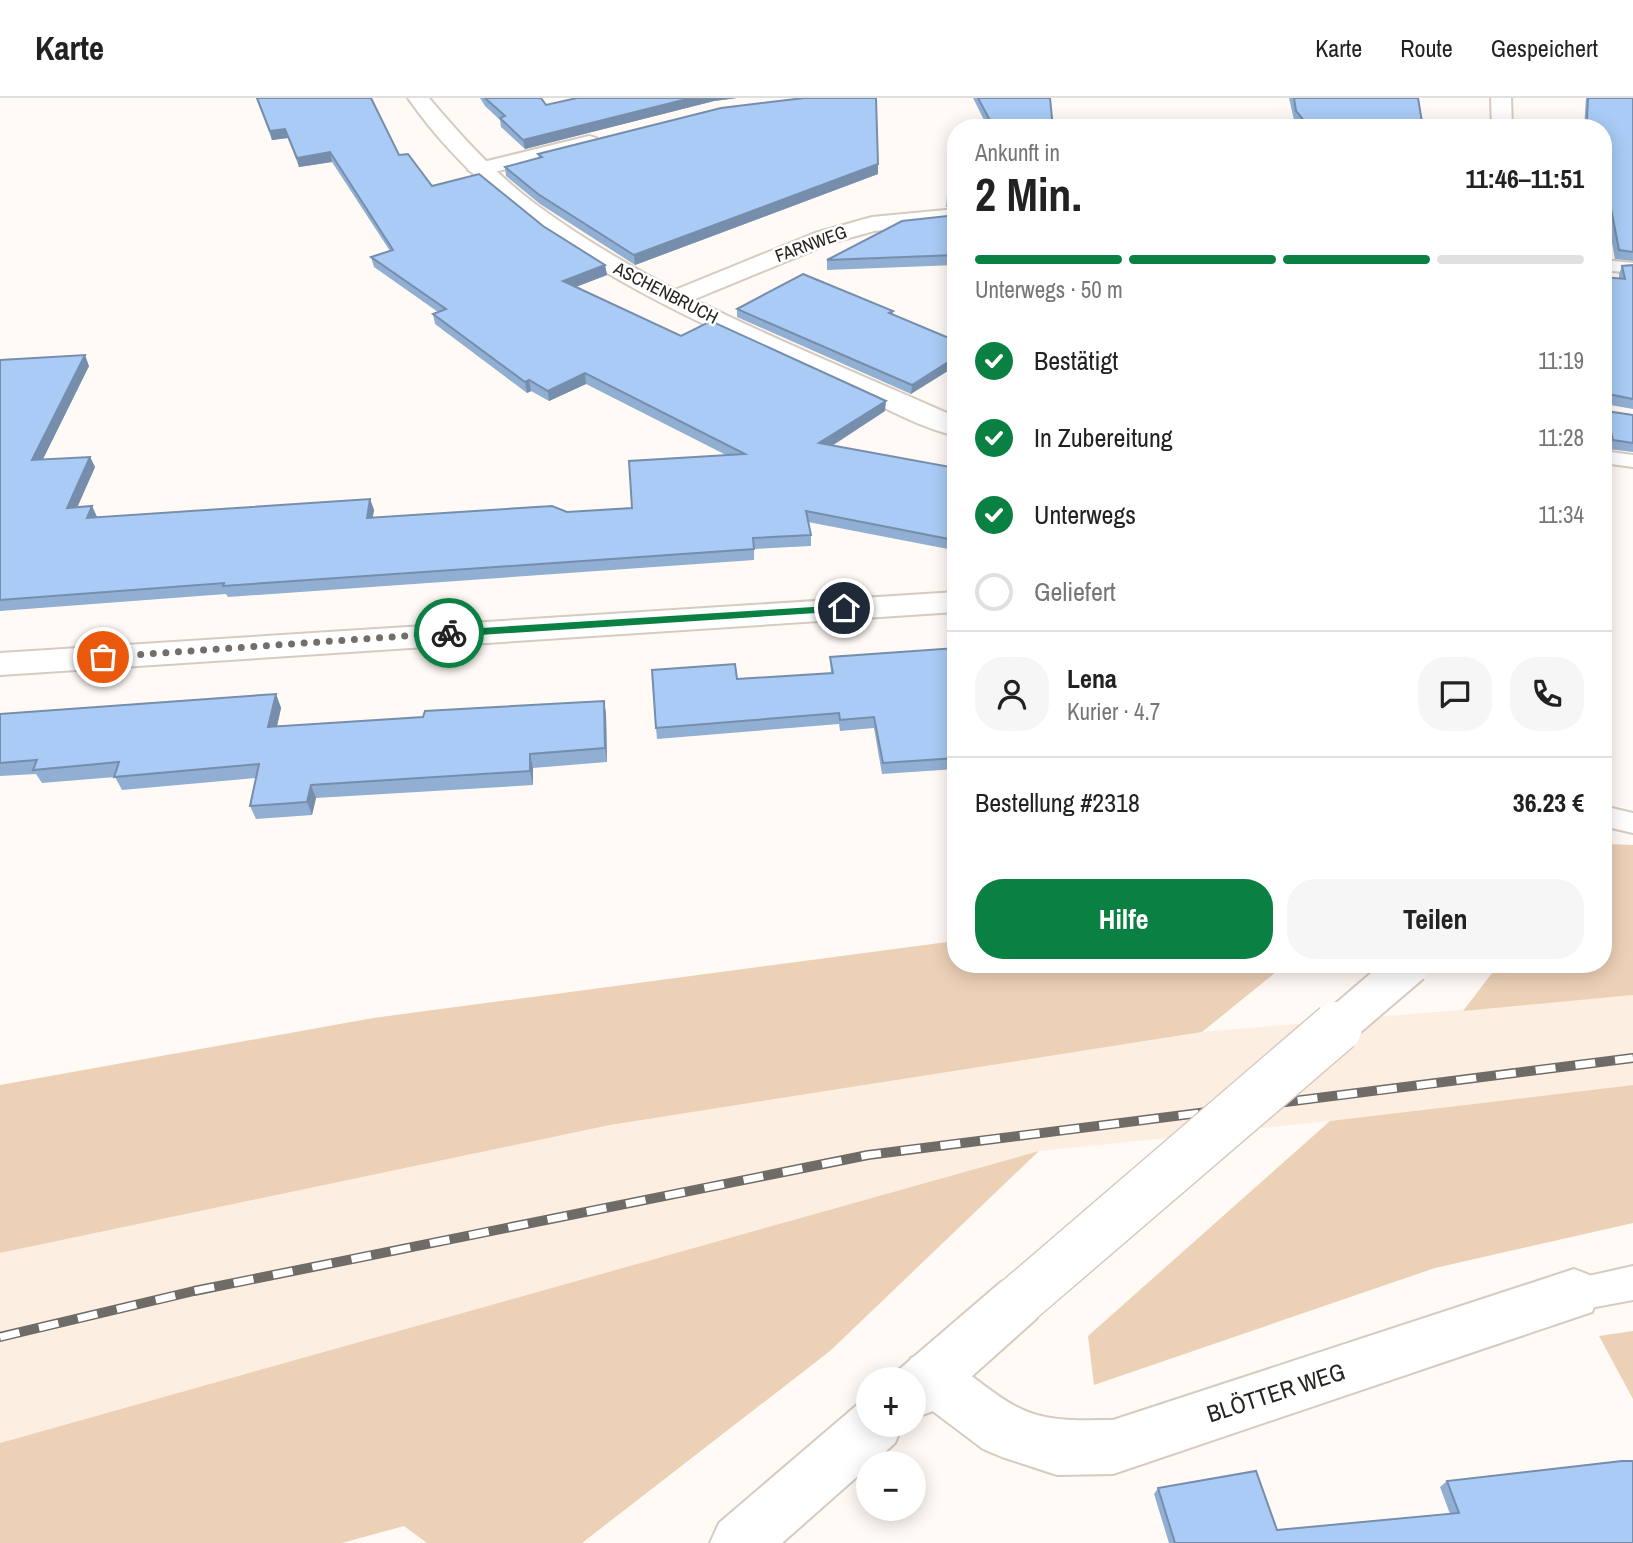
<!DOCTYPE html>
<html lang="de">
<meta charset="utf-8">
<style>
body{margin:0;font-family:"Archivo Narrow",sans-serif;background:#f6f6f6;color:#222;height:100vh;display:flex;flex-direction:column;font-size:26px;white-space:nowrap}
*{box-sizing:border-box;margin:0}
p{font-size:23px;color:#767676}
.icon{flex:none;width:38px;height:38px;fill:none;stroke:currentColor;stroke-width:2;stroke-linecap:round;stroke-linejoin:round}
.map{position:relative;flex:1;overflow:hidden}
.panel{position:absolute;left:947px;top:21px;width:665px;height:854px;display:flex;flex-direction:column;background:#fff;border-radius:28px;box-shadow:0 4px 18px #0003}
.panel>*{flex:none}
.fabs{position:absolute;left:856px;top:1269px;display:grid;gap:14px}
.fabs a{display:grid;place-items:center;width:70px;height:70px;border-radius:50%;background:#fff;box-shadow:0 4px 18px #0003;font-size:35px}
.pin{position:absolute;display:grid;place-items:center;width:60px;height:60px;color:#fff;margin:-30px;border:4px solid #fff;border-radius:50%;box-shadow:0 2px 7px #0007}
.courier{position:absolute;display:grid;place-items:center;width:70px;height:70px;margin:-35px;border:5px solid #0b8043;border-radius:50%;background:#fff;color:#222;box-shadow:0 2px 9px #0007}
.summary em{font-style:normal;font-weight:800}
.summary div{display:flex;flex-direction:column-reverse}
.summary{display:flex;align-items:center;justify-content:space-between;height:119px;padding:0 28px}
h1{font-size:46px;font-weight:800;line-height:52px}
.bar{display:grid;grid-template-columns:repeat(4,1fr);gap:10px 7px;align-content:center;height:84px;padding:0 28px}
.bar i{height:9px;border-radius:5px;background:#e0e0e0}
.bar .active{background:#0b8043}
.bar p{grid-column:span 4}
.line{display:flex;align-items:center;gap:18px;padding:0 28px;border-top:2px solid #e0e0e0}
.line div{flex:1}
.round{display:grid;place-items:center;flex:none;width:74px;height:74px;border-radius:28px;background:#f6f6f6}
ol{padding:0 28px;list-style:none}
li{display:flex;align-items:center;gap:21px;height:77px}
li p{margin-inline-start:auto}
li .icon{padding:7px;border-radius:50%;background:#0b8043;color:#fff;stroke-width:4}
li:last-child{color:#767676}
li i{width:38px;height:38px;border:4px solid #e0e0e0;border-radius:50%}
.primary-button{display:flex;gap:14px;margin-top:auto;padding:14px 28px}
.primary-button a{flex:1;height:80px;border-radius:28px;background:#0b8043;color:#fff;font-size:28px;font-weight:800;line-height:80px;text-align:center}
.primary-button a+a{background:#f6f6f6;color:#222}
header{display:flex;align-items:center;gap:42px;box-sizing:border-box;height:98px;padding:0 35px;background:#fff;border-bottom:2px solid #e0e0e0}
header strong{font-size:33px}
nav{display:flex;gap:38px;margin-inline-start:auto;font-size:24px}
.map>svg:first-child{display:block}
</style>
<header>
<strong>Karte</strong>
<nav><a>Karte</a><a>Route</a><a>Gespeichert</a></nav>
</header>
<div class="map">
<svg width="1633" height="1445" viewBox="0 0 1633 1445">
<rect width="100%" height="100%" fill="#fffaf5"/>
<path fill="#fceee0" d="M1633 897V987L1330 1023 1039 1053 0 1345V1155L610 1027 1202 934Z"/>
<g fill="#ecd1b7">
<path d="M1603 746 1633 747V897L1463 913 1499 866H1603Z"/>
<path d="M955 843 956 866H1286L1202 934 610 1027 0 1155V987L373 920Z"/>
<path d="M1633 987V1125L1435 1170 1094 1287 1088 1238 1330 1023Z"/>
<path d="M1039 1053 830 1253 582 1445H427L404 1428 342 1445H0V1345Z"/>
<path d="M1633 1233V1301L1599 1238Z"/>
</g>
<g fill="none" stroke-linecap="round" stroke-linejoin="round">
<g stroke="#d7cbc1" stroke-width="4">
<g id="service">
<path d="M1603 162 1633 165V175L1603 172Z"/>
<path d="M1603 353 1633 357V369L1603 365Z"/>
<path d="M1603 708 1633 715V735L1603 728Z"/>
<path d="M1633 1168V1202L1574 1213 1562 1208 1557 1196 1562 1184Z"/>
</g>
</g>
<g stroke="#d7cbc1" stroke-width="4">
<g id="minor">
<path d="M589 38 596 40 599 44 596 48 479 78 468 72 471 67Z"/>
<path d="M956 111V125L874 133 831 145 683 206H665L662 201 665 196 815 135 872 119Z"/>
<path d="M956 494V514L0 577V555Z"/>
<path d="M1574 1171 1592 1178 1599 1196 1592 1214 1113 1376 1057 1377 1002 1359 983 1351 914 1299V1281L904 1279 911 1260 930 1253C963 1266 986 1293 1017 1309 1047 1325 1080 1322 1113 1322Z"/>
</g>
</g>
<g stroke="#d7cbc1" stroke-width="4">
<g id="tertiary">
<path d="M408 0H429C462 39 496 77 538 108 665 201 814 255 956 319V338C914 328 873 303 834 285 679 217 508 144 408 0Z"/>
<path d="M1491 0H1511L1512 30H1492Z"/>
<path d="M1019 1177 1037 1184 1044 1202 1037 1220 933 1313 914 1320V1281H893L895 1275 1001 1184Z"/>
<path d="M868 1302V1326H903L895 1345 873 1365H868V1369L782 1445H710L719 1425 857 1307Z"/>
</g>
</g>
<use href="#service" fill="#fff" fill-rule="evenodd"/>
<use href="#minor" fill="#fff" fill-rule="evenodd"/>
<use href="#tertiary" fill="#fff" fill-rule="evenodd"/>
<g stroke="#6f6b66" stroke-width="10">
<path id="rail" d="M0 1239 194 1193 868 1057 1633 960"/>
</g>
<use href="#rail" stroke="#fff" stroke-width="7" stroke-dasharray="20" stroke-linecap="butt"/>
<g stroke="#d7cbc1" stroke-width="42" stroke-linecap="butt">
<path id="tertiary-bridge-far1" d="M1335 931 1411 866"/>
</g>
<g stroke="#d7cbc1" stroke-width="53" stroke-linecap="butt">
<path id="tertiary-bridge" d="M1019 1202 1337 929"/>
</g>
<use href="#tertiary-bridge-far1" stroke="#fff" stroke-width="38"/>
<use href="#tertiary-bridge" stroke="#fff" stroke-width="50"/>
</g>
<g fill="#91afd3">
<path d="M256 0H371L399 57 432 88 543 128 605 167 607 177 576 189 681 238 885 313 832 348 956 370 948 451 808 424 811 437V448L754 451V462L228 499 226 496 0 513V262L89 268 43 361 90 359 95 369 77 410 92 408 97 419 370 401 374 412 372 420 567 414 632 410 726 357 586 286 549 303 531 293 527 295 435 226 433 216 438 214 374 169 371 159 390 153 332 64 299 69 288 40 272 42Z"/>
<path d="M480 0H541L546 7 577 0H737L714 3 525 51 501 29 500 22 485 8Z"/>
<path d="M973 0H1050L1053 30H988Z"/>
<path d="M1289 0H1418L1423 30H1300L1294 22Z"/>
<path d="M1586 0H1633V163L1615 161 1603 96V30H1584Z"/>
<path d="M538 56 878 76 635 167 540 106 506 78 505 69 539 60Z"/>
<path d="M956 95V109H946L947 100Z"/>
<path d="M956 117V167L827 172V162Z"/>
<path d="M1633 167V311L1605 306 1603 312V179L1619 180V176L1622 168Z"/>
<path d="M737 211 893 213V217L956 243 911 296 737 219Z"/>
<path d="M1606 313 1633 317V354L1608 351 1603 329V319Z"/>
<path d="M956 550V642H954L956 646V671L882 676 874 630 840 633 839 626 657 641 656 630 737 581 831 575 830 559Z"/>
<path d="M276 596 281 610 277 628 423 619 604 603 606 616 607 664 533 670V687L316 700 312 717 256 721 250 708 256 680 122 692 115 679 42 685 36 676 0 678V616Z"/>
<path d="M1447 1383 1633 1445H1169L1154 1396 1158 1390 1277 1432 1450 1416 1440 1389Z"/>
</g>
<g fill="#768eac">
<path d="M691 0H737L714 3 525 51 523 42Z"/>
<path d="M285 31 288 40 272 42 270 33Z"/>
<path d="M330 54 332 64 299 69 297 60Z"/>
<path d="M878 66V76L635 167 634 157Z"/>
<path d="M605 167 607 177 565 193 563 183Z"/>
<path d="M85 257 89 268 37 373 32 362Z"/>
<path d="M956 259V268L911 296 912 287Z"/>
<path d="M585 275 586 286 549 303 548 293Z"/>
<path d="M529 282 531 293 527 295 525 284Z"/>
<path d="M886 303 885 313 819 356V345Z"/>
<path d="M90 359 95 369 72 421 67 410Z"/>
<path d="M370 401 374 412 371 431 367 420Z"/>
<path d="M92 408 97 419 87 420Z"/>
<path d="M956 425V433L948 451 949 441Z"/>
<path d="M276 596 281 610 274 642 268 629Z"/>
<path d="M604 603 606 616 607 664 605 650Z"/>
<path d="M530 656 533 670V687L530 673Z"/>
<path d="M311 687 316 700 312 717 307 704Z"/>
</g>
<g fill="#a9cbf5" stroke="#768eac" stroke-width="2">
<path d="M257 0H371L399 57 408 56 432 88 479 76 543 128 605 167 563 183 681 238 711 223 886 303 819 345 956 370V425L949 441 806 413 811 437 753 440 754 451 223 488 224 485 0 502V262L85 257 32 362 90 359 67 410 92 408 87 420 370 401 367 420 552 408 567 414 632 410 629 363 745 356 585 275 548 293 529 282 525 284 433 216 446 211 371 159 393 152 330 54 297 60 285 31 270 33Z"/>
<path d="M485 0H541L546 7 577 0H691L523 42 500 20 505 18Z"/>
<path d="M804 0H876L878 66 634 157 538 96 505 69 542 59 538 56 721 10Z"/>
<path d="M978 0H1050L1053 30H994Z"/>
<path d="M1294 0H1418L1423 30H1310L1296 13Z"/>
<path d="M1588 0H1633V154L1619 152 1605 79H1603V30H1589L1587 20Z"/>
<path d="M956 95V99L947 100Z"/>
<path d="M956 117V157L827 162 902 123Z"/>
<path d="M1633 167V301L1608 296 1605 308 1603 300V179L1625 181 1622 168Z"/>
<path d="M803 176 893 213 889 215 956 243V259L912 287 737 211Z"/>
<path d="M1606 313 1633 317V345L1613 342Z"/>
<path d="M956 550V631H952L956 646V660L883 665 874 619 840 622 839 615 656 630 652 572 735 566 737 581 833 575 830 559Z"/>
<path d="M276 596 268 629 423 619 425 613 604 603 605 650 530 656V673L311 687 307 704 250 708 259 666 114 679 119 664 33 672 37 662 0 665V616Z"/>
<path d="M1622 1363H1633V1445H1175L1158 1390 1256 1373 1277 1432 1459 1415 1447 1383Z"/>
</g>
<path fill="#0b8043" d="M844 507 848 513 449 539 444 535 449 532Z"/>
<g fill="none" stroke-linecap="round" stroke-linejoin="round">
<path stroke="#736e6a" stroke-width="7" stroke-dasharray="0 12.6" d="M103 559 449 535"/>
</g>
<g text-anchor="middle" stroke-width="5" stroke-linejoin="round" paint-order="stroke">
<g font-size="18" fill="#27231f" stroke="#fff">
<text transform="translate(811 146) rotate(-20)" y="6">FARNWEG</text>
<text transform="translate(666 195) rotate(27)" y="6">ASCHENBRUCH</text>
</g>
<g font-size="24" fill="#27231f" stroke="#fff">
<text transform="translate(1276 1295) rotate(-18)" y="8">BLÖTTER WEG</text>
</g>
</g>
</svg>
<div class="fabs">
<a>+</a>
<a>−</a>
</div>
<div class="pin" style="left:103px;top:559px;background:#ea580c"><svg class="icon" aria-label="bag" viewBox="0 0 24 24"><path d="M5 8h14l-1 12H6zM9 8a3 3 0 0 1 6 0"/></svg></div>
<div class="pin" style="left:844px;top:510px;background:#1f2937"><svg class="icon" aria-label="home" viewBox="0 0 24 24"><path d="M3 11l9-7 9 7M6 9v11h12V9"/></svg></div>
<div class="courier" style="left:449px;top:535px"><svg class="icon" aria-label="bike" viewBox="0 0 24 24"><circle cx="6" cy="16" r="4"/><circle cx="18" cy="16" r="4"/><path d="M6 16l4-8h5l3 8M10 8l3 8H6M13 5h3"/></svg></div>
<section class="panel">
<div class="summary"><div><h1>2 Min.</h1><p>Ankunft in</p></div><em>11:46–11:51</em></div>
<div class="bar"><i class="active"></i><i class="active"></i><i class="active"></i><i></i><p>Unterwegs · 50 m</p></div>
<ol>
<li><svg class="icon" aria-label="check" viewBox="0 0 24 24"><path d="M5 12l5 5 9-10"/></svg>Bestätigt<p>11:19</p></li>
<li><svg class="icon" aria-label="check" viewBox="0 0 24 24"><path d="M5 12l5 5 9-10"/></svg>In Zubereitung<p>11:28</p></li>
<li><svg class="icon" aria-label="check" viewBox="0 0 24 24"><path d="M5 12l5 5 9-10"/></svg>Unterwegs<p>11:34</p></li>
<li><i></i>Geliefert</li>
</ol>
<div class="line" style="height:126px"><a class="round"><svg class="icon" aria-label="person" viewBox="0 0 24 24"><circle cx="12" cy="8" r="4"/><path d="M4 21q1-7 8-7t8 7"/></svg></a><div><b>Lena</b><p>Kurier · 4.7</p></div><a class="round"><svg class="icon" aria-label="chat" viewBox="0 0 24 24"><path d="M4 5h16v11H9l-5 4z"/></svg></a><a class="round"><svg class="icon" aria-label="phone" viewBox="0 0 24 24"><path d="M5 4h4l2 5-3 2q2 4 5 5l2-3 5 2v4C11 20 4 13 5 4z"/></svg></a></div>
<div class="line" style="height:91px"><div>Bestellung #2318</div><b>36.23 €</b></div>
<div class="primary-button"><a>Hilfe</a><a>Teilen</a></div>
</section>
</div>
